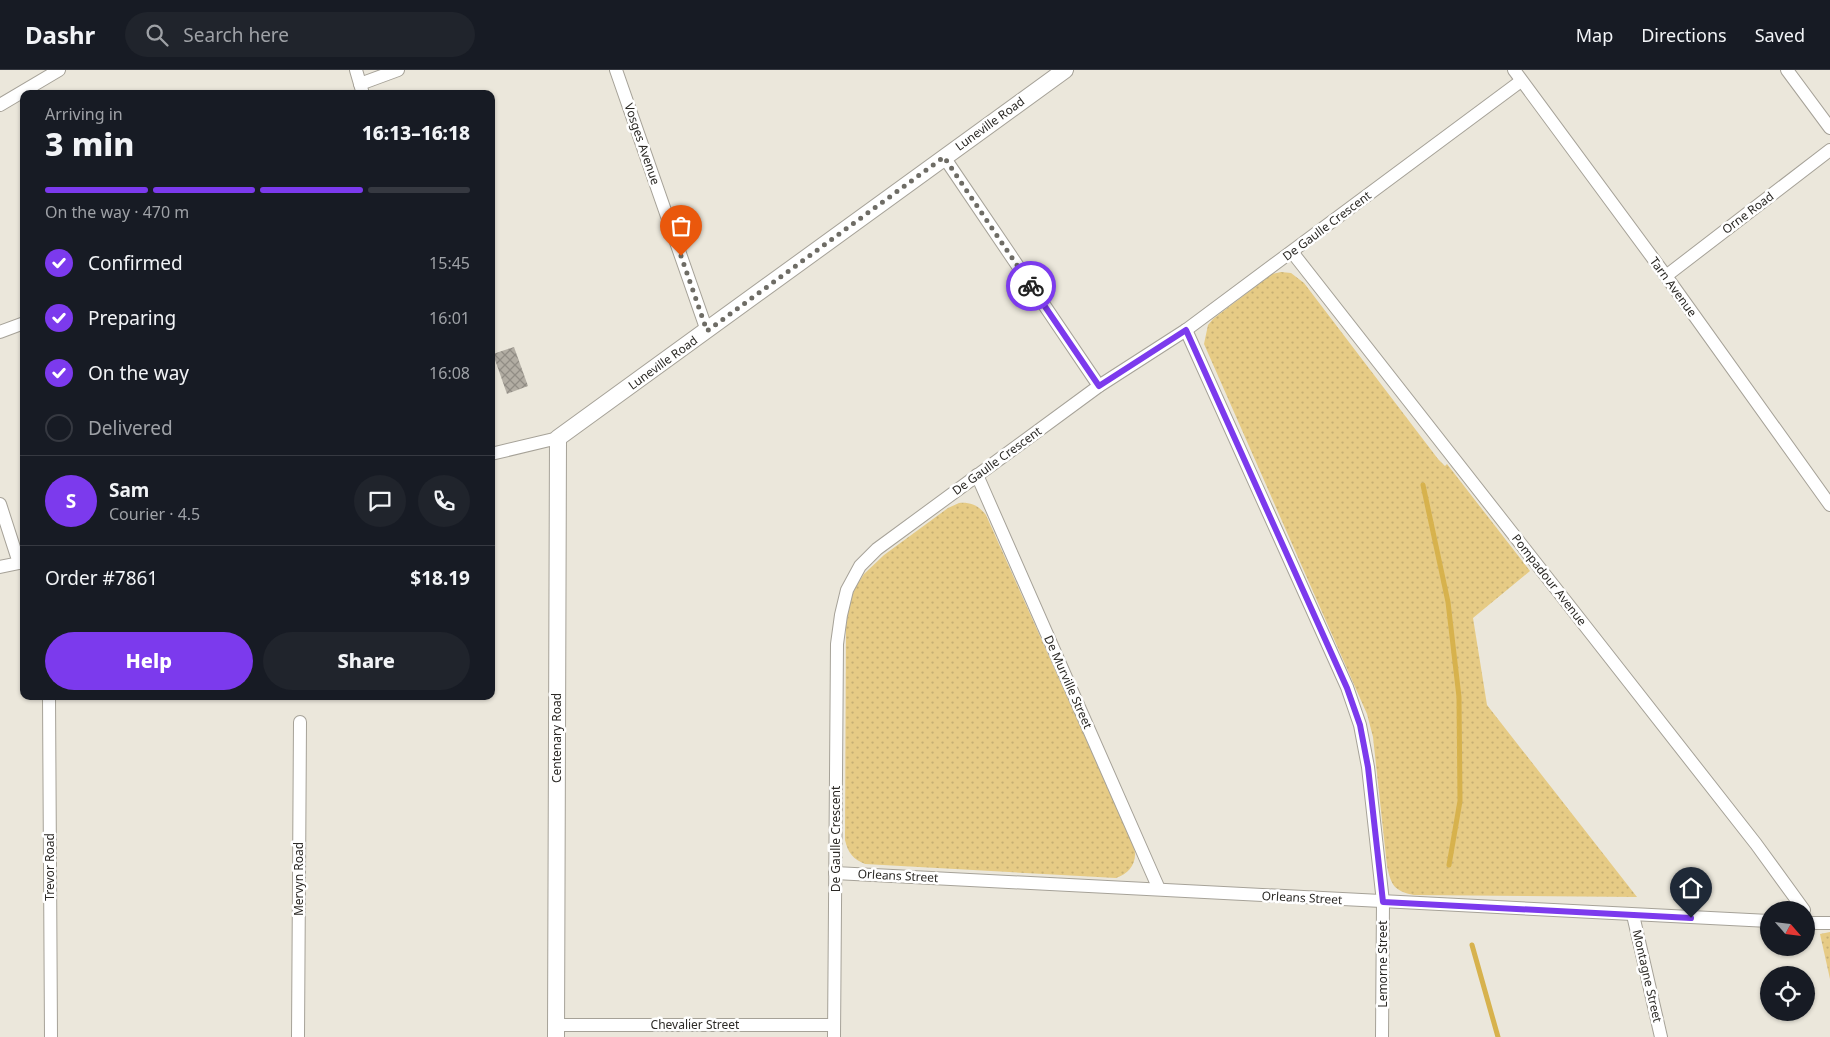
<!DOCTYPE html>
<meta charset="utf-8">
<style>
body{margin:0;font-family:"Noto Sans",sans-serif;background:#20242c;color:#f1f3f6;height:100vh;display:flex;flex-direction:column;font-size:19px;white-space:nowrap}
*{box-sizing:border-box;margin:0}
p{font-size:16px;color:#9ea1a6}
.icon{flex:none;width:28px;height:28px;fill:none;stroke:currentColor;stroke-width:2;stroke-linecap:round;stroke-linejoin:round}
.map{position:relative;flex:1;overflow:hidden}
.side{position:absolute;left:20px;top:20px;width:475px;height:610px;display:flex;flex-direction:column;background:#171b24;border-radius:10px;box-shadow:0 1px 4px #0004}
.side>*{flex:none}
.needle{width:32px;rotate:118deg}
.tools{position:absolute;left:1760px;top:831px;display:grid;gap:10px}
.tools a{display:grid;place-items:center;width:55px;height:55px;border-radius:50%;background:#171b24;box-shadow:0 1px 4px #0004;font-size:25px}
.pin{position:absolute;display:grid;place-items:center;width:42px;height:42px;color:#fff;margin:-51px -21px;border-radius:50% 50% 50% 0;rotate:-45deg;box-shadow:0 0 5px #0007}
.pin .icon{rotate:45deg}
.courier{position:absolute;display:grid;place-items:center;width:50px;height:50px;margin:-25px;border:4px solid #7c3aed;border-radius:50%;background:#fff;color:#222;box-shadow:0 1px 6px #0007}
.head em{font-style:normal;font-weight:800}
.head div{display:flex;flex-direction:column-reverse}
.head{display:flex;align-items:center;justify-content:space-between;height:85px;padding:0 25px}
h1{font-size:32px;font-weight:800;line-height:38px}
.bar{display:grid;grid-template-columns:repeat(4,1fr);gap:8px 5px;align-content:center;height:60px;padding:0 25px}
.bar i{height:6px;border-radius:4px;background:#363941}
.bar .active{background:#7c3aed}
.bar p{grid-column:span 4}
.line{display:flex;align-items:center;gap:12px;padding:0 25px;border-top:1px solid #363941}
.line div{flex:1}
.round{display:grid;place-items:center;flex:none;width:52px;height:52px;border-radius:26px;background:#20242c}
ol{padding:0 25px;list-style:none}
li{display:flex;align-items:center;gap:15px;height:55px}
li p{margin-inline-start:auto}
li .icon{padding:5px;border-radius:50%;background:#7c3aed;color:#fff;stroke-width:4}
li:last-child{color:#9ea1a6}
li i{width:28px;height:28px;border:2px solid #363941;border-radius:50%}
.primary-button{display:flex;gap:10px;margin-top:auto;padding:10px 25px}
.primary-button a{flex:1;height:58px;border-radius:30px;background:#7c3aed;color:#fff;font-size:20px;font-weight:800;line-height:58px;text-align:center}
.primary-button a+a{background:#20242c;color:#f1f3f6}
header{display:flex;align-items:center;gap:30px;box-sizing:border-box;height:70px;padding:0 25px;background:#171b24;border-bottom:1px solid #363941}
header strong{font-size:24px}
nav{display:flex;gap:28px;margin-inline-start:auto;font-size:18px}
.search{width:350px;height:45px;background:#20242c;display:flex;align-items:center;gap:12px;box-sizing:border-box;padding:0 18px;border-radius:28px;color:#9ea1a6;font-size:19px}
.map>svg:first-child{display:block}
</style>
<header>
<strong>Dashr</strong>
<div class="search"><svg class="icon" aria-label="search" viewBox="0 0 24 24"><circle cx="10" cy="10" r="6"/><path d="M15 15l6 6"/></svg>Search here</div>
<nav><a>Map</a><a>Directions</a><a>Saved</a></nav>
</header>
<div class="map">
<svg width="1830" height="967" viewBox="0 0 1830 967">
<defs>
<pattern id="park-dots" width="8" height="8" patternUnits="userSpaceOnUse" patternTransform="scale(1.25)"><rect width="8" height="8" fill="#e6cb85"/><path d="M2 2h.1M6 6h.1" fill="none" stroke="#c5ae73" stroke-width="1.8" stroke-linecap="round"/></pattern>
<pattern id="building-cross-hatch" width="8" height="8" patternUnits="userSpaceOnUse" patternTransform="scale(1.25)"><rect width="8" height="8" fill="#b2ada3"/><path d="M0 0l8 8M0 8l8-8" fill="none" stroke="#918d85"/></pattern>
</defs>
<rect width="100%" height="100%" fill="#ebe7db"/>
<g fill="url(#park-dots)">
<path d="M1281 202 1291 203 1304 213 1438 389 1445 396 1447 394 1530 501 1473 548 1487 635 1637 827 1414 825C1394 821 1391 815 1387 796L1373 667 1367 644 1204 274 1208 255 1213 249 1272 204Z"/>
<path d="M959 433C971 432 979 436 986 445L1134 777C1138 792 1130 803 1116 808L865 794C853 789 848 783 845 770L846 556 850 531 855 518 864 504 884 485 948 438Z"/>
<path d="M1830 862V909L1820 864Z"/>
</g>
<g fill="none" stroke-linecap="round" stroke-linejoin="round">
<g stroke="#d7b24d" stroke-width="5">
<path d="M1423 415 1448 532 1459 627 1460 731 1449 795"/>
<path d="M1472 875 1498 967"/>
</g>
</g>
<path fill="url(#building-cross-hatch)" d="M514 277 528 316 507 324 493 284Z"/>
<g fill="none" stroke-linecap="round" stroke-linejoin="round">
<g stroke="#a6a298" stroke-width="14">
<g id="minor">
<path d="M356 0 363 24"/>
<path d="M616 0 707 261"/>
<path d="M1514 0 1666 206 1830 435"/>
<path d="M1787 0 1830 58"/>
<path d="M360 14 398 0"/>
<path d="M0 35 59 0"/>
<path d="M944 87 1099 316"/>
<path d="M1292 182 1756 774 1804 840"/>
<path d="M1666 206 1830 80"/>
<path d="M1186 260 1347 617 1360 655 1368 697 1383 832 1382 967"/>
<path d="M0 262 24 253"/>
<path d="M491 384 558 368"/>
<path d="M977 405 1159 819"/>
<path d="M0 434 19 493"/>
<path d="M0 497 24 492"/>
<path d="M49 626 51 967"/>
<path d="M835 803 1769 851"/>
<path d="M1633 845 1661 967"/>
<path d="M1806 853H1830"/>
<path d="M556 955H834"/>
<path d="M298 967 300 652"/>
<path d="M834 967 837 574 841 545 847 520 860 496 877 479 1099 316 1186 260 1521 11"/>
</g>
</g>
<g stroke="#a6a298" stroke-width="18">
<path id="tertiary" d="M556 967 558 368 1065 0"/>
</g>
<use href="#minor" stroke="#fff" stroke-width="12"/>
<use href="#tertiary" stroke="#fff" stroke-width="16"/>
</g>
<g fill="none" stroke-linecap="round" stroke-linejoin="round">
<path stroke="#6e6c65" stroke-width="5" stroke-dasharray="0 9" d="M681 186 707 261 944 87 1031 216"/>
<path stroke="#7c3aed" stroke-width="6" d="M1031 216 1099 316 1186 260 1347 618 1360 655 1368 697 1383 832 1691 848"/>
</g>
<g text-anchor="middle" stroke-width="5" stroke-linejoin="round" paint-order="stroke">
<g font-size="12" fill="#2b2925" stroke="#fff">
<text transform="translate(990 54) rotate(-36)" y="4">Luneville Road</text>
<text transform="translate(642 74) rotate(71)" y="4">Vosges Avenue</text>
<text transform="translate(1748 143) rotate(-37)" y="4">Orne Road</text>
<text transform="translate(1327 156) rotate(-37)" y="4">De Gaulle Crescent</text>
<text transform="translate(1673 217) rotate(54)" y="4">Tarn Avenue</text>
<text transform="translate(663 293) rotate(-36)" y="4">Luneville Road</text>
<text transform="translate(997 391) rotate(-36)" y="4">De Gaulle Crescent</text>
<text transform="translate(1549 510) rotate(52)" y="4">Pompadour Avenue</text>
<text transform="translate(1068 612) rotate(66)" y="4">De Murville Street</text>
<text transform="translate(557 668) rotate(-90)" y="4">Centenary Road</text>
<text transform="translate(836 769) rotate(-90)" y="4">De Gaulle Crescent</text>
<text transform="translate(50 797) rotate(-90)" y="4">Trevor Road</text>
<text transform="translate(898 806) rotate(3)" y="4">Orleans Street</text>
<text transform="translate(299 809) rotate(-90)" y="4">Mervyn Road</text>
<text transform="translate(1302 828) rotate(3)" y="4">Orleans Street</text>
<text transform="translate(1383 894) rotate(-90)" y="4">Lemorne Street</text>
<text transform="translate(1647 906) rotate(77)" y="4">Montagne Street</text>
<text x="695" y="959">Chevalier Street</text>
</g>
</g>
</svg>
<div class="tools">
<a><svg class="needle" viewBox="-14 -14 28 28"><path d="M0-13l5 13h-10z" fill="#e53935"/><path d="M0 13l5-13h-10z" fill="#9ea1a6"/></svg></a>
<a><svg class="icon" aria-label="locate" viewBox="0 0 24 24"><circle cx="12" cy="12" r="6"/><path d="M12 2v4M12 18v4M2 12h4M18 12h4"/></svg></a>
</div>
<div class="pin" style="left:681px;top:186px;background:#ea580c"><svg class="icon" aria-label="bag" viewBox="0 0 24 24"><path d="M5 8h14l-1 12H6zM9 8a3 3 0 0 1 6 0"/></svg></div>
<div class="pin" style="left:1691px;top:848px;background:#1f2937"><svg class="icon" aria-label="home" viewBox="0 0 24 24"><path d="M3 11l9-7 9 7M6 9v11h12V9"/></svg></div>
<div class="courier" style="left:1031px;top:216px"><svg class="icon" aria-label="bike" viewBox="0 0 24 24"><circle cx="6" cy="16" r="4"/><circle cx="18" cy="16" r="4"/><path d="M6 16l4-8h5l3 8M10 8l3 8H6M13 5h3"/></svg></div>
<section class="side">
<div class="head"><div><h1>3 min</h1><p>Arriving in</p></div><em>16:13–16:18</em></div>
<div class="bar"><i class="active"></i><i class="active"></i><i class="active"></i><i></i><p>On the way · 470 m</p></div>
<ol>
<li><svg class="icon" aria-label="check" viewBox="0 0 24 24"><path d="M5 12l5 5 9-10"/></svg>Confirmed<p>15:45</p></li>
<li><svg class="icon" aria-label="check" viewBox="0 0 24 24"><path d="M5 12l5 5 9-10"/></svg>Preparing<p>16:01</p></li>
<li><svg class="icon" aria-label="check" viewBox="0 0 24 24"><path d="M5 12l5 5 9-10"/></svg>On the way<p>16:08</p></li>
<li><i></i>Delivered</li>
</ol>
<div class="line" style="height:90px"><b class="round" style="background:#7c3aed;color:#fff">S</b><div><b>Sam</b><p>Courier · 4.5</p></div><a class="round"><svg class="icon" aria-label="chat" viewBox="0 0 24 24"><path d="M4 5h16v11H9l-5 4z"/></svg></a><a class="round"><svg class="icon" aria-label="phone" viewBox="0 0 24 24"><path d="M5 4h4l2 5-3 2q2 4 5 5l2-3 5 2v4C11 20 4 13 5 4z"/></svg></a></div>
<div class="line" style="height:65px"><div>Order #7861</div><b>$18.19</b></div>
<div class="primary-button"><a>Help</a><a>Share</a></div>
</section>
</div>
